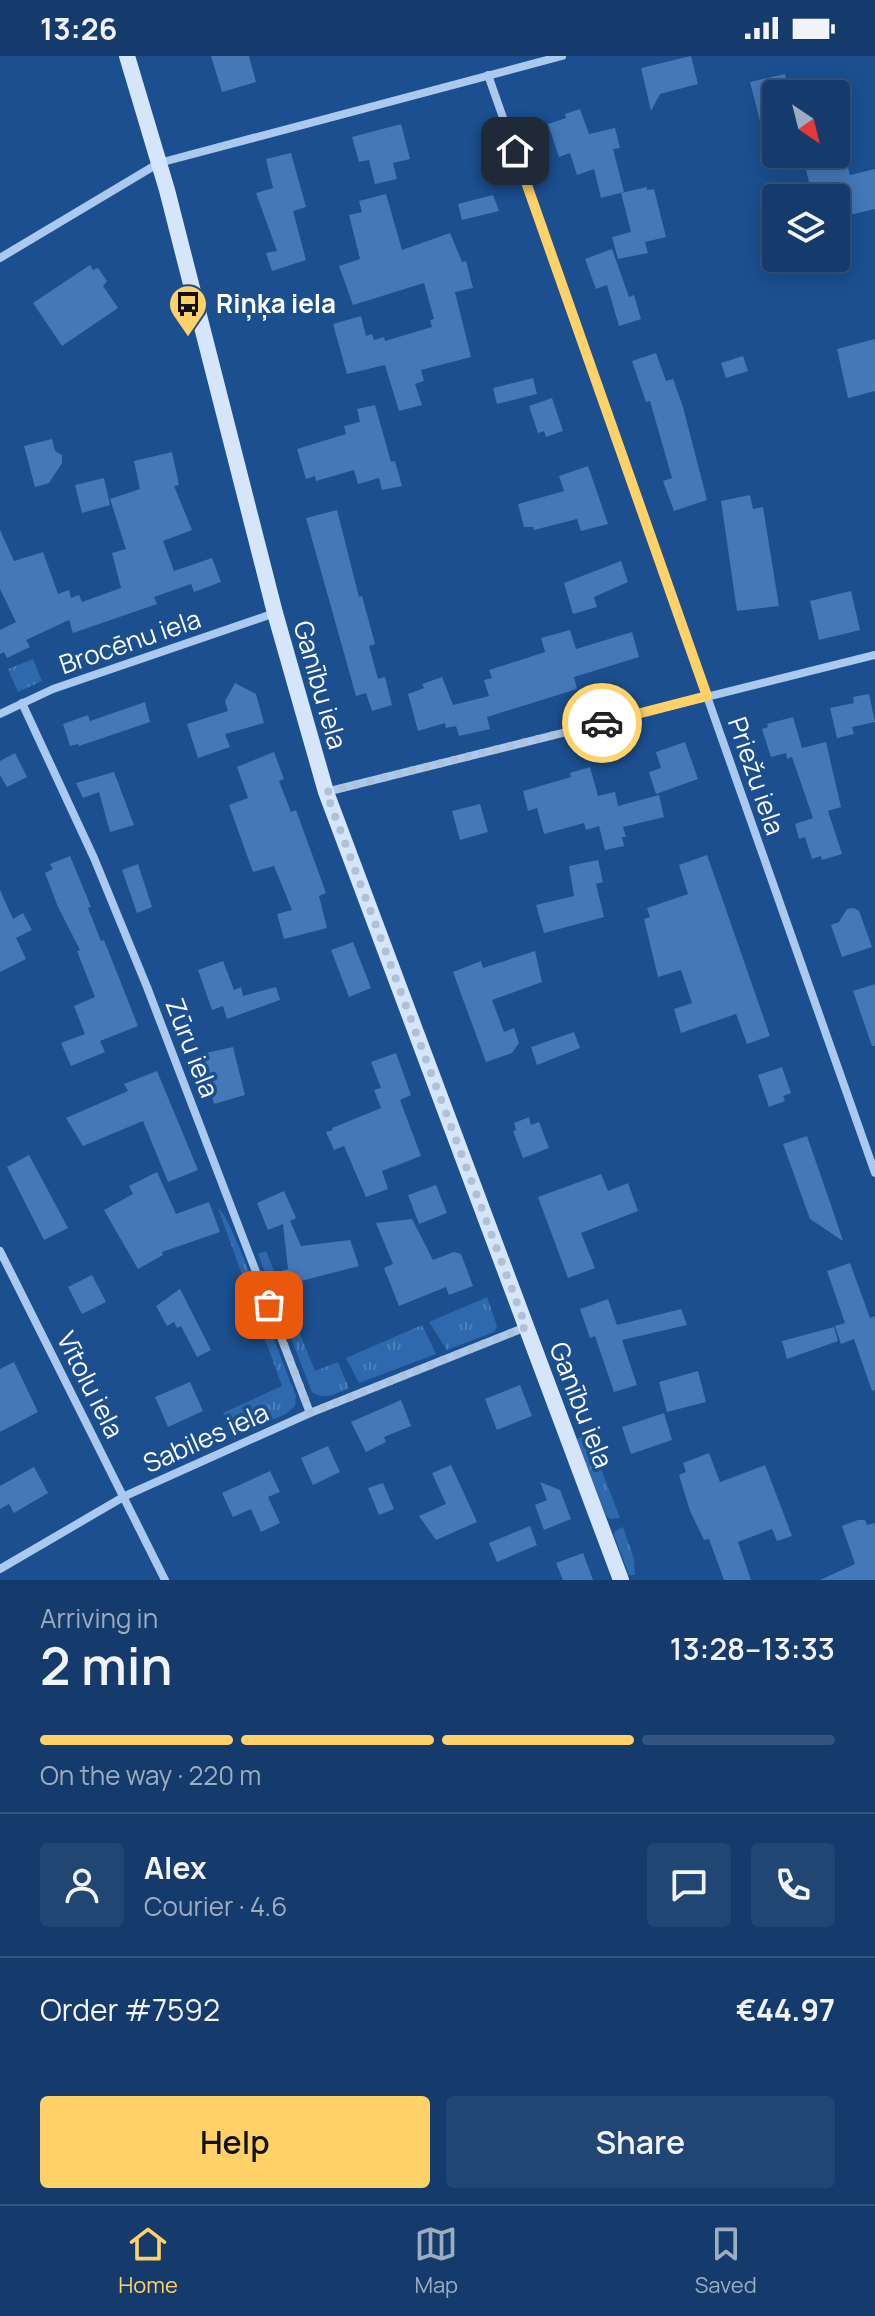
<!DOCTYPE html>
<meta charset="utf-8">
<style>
body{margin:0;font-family:Manrope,sans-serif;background:#214673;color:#f1f3f6;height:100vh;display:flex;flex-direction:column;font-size:30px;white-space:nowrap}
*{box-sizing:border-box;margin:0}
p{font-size:26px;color:#9dadc1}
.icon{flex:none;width:44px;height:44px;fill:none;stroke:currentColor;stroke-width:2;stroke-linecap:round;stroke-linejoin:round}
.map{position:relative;height:1524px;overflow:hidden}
.details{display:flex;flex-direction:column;background:#143b6b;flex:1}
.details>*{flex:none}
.needle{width:52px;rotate:145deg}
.tools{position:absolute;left:762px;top:24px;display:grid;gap:16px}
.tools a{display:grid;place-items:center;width:88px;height:88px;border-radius:8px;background:#143b6b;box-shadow:0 4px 20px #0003,0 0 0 2px #33557e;font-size:40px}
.pin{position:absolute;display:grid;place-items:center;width:68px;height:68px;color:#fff;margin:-34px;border-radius:16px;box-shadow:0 4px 12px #0006}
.courier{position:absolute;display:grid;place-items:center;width:80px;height:80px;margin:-40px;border:6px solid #ffd166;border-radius:50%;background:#fff;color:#222;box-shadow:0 2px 10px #0007}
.overview em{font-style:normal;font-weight:600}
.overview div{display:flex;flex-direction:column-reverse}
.overview{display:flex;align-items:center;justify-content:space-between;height:136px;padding:0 40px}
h1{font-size:52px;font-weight:600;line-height:60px}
.bar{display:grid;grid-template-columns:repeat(4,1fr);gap:12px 8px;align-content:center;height:96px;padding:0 40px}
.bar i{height:10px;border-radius:6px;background:#33557e}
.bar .current{background:#ffd166}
.bar p{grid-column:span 4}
.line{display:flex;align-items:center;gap:20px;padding:0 40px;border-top:2px solid #33557e}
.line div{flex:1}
.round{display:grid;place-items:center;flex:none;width:84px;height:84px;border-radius:8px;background:#214673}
.action{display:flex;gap:16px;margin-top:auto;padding:16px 40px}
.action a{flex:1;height:92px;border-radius:8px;background:#ffd166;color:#111;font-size:32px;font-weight:600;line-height:92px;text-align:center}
.action a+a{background:#214673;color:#f1f3f6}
.status{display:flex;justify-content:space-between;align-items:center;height:56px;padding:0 40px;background:#143b6b;direction:ltr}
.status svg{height:22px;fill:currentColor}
.tabs{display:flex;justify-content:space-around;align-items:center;height:112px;border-top:2px solid #33557e;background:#143b6b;font-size:22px;color:#9dadc1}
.tabs a{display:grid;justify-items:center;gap:4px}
.tabs .current{color:#ffd166}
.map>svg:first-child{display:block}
</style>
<div class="status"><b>13:26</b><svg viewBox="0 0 49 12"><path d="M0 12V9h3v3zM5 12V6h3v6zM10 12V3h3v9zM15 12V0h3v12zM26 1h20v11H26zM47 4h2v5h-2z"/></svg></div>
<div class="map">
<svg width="875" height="1524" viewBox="0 0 875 1524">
<defs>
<pattern id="grass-tufts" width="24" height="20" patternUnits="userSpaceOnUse" patternTransform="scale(2)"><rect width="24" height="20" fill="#2e69ad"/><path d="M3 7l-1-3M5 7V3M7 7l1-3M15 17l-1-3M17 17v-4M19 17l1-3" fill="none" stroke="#4d80b9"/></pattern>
</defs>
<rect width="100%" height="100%" fill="#1b4f8f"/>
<g fill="url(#grass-tufts)">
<path d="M33 603 42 625 18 636 8 613Z"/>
<path d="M218 1152C235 1164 281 1308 296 1339L295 1350 286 1358 234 1379 223 1357 282 1330Z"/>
<path d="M266 1195 315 1315 338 1306 349 1332C335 1338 326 1345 312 1336L258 1198Z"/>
<path d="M487 1241 497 1270 494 1276 447 1294 429 1266Z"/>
<path d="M422 1269 436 1298 359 1327 346 1302Z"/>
<path d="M587 1375 588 1379 620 1462 610 1463 606 1459 577 1384Z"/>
<path d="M623 1471 634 1503 635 1519H629L614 1479 615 1475Z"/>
</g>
<g fill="#4478b7">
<path d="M211 0H249L256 26 222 36Z"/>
<path d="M691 0 698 28 660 38 651 55 641 12Z"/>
<path d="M785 18 790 38H776V104H770L750 26Z"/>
<path d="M580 53 589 78 615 72 620 92 613 93 624 136 601 142 594 113 577 119 570 97 559 101 548 68 566 62 565 58Z"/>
<path d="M401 68 410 103 393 107 397 123 375 128 369 104 359 106 352 81Z"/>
<path d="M291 97 306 151 293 155 306 204 272 215 266 197 277 195 256 137 273 132 266 103Z"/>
<path d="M802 98H844L850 119 875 113V153L836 162V142H813Z"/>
<path d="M647 131V134L654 133 666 181 645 186 648 197 618 203 612 181 631 176 621 137Z"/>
<path d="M386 138 402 194 450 177 462 206 466 205 473 232 455 236 471 301 421 314 424 325 415 328 422 349 399 355 385 309 347 318 333 268 361 260 366 280 372 278 374 284 384 281 385 285 432 271 430 264 434 263 424 227 353 249 339 210 360 203 349 159 362 156 359 145Z"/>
<path d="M493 139 499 155 462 164 458 148Z"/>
<path d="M612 193 629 241 634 239 641 263 619 270 607 229 596 233 585 203Z"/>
<path d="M90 209 93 214 98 212 107 225 103 230 118 252 62 290 33 247Z"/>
<path d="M875 283V335L848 342 837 293Z"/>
<path d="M656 297 666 325 673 323 683 351 707 444 674 455 663 425 672 422 650 345 646 346 632 305Z"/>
<path d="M743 300 748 315 726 322 721 307Z"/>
<path d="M533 322 537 338 497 348 493 332Z"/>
<path d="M552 342 563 375 546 381 544 375 538 377 529 350Z"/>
<path d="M375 349 391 406 395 405 402 430 382 434 379 422 358 428 354 414 316 425 315 420 306 423 297 393 346 378 344 370 360 366 357 353Z"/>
<path d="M52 383 55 395 62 399V407L49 427 35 431 24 390Z"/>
<path d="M172 396 179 429 174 430 192 474 163 485 174 515 212 502 221 526 194 536 191 528 154 541 157 548 73 577 69 564 26 584 30 591 7 602 4 596 0 598V574L16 566 0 533V474L14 505 43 496 58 538 69 534 71 542 79 539 82 546 121 532 112 497 126 493 110 443 140 433 134 405Z"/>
<path d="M588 410 608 468 581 475 577 463 534 474 533 471H524L518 448 564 435 559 420Z"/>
<path d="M104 422 110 449 82 457 75 429Z"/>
<path d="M750 439 753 453 763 451 779 550 737 555 721 445Z"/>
<path d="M337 454 359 541 362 540 375 588 369 590 378 623 385 621 392 649 372 655 366 637 356 640 306 462Z"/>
<path d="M621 505 628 526 594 541 597 551 573 558 564 527Z"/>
<path d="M851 535 860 574 819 584 810 545Z"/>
<path d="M570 574 576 593 632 576 639 601 574 621 577 633 487 661 490 673 459 680 456 670 446 672 445 667 418 675 408 638 424 632 422 628 442 621 453 649 489 640 484 624 492 622 489 614 545 596 541 582Z"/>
<path d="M235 627 256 638 264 667 225 678 230 691 198 702 187 668 228 655 225 645Z"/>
<path d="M869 638 875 666 852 671 854 678 837 682 830 652 854 647 853 641Z"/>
<path d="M145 646 150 666 79 690 78 688 70 690 63 668 88 659 90 665Z"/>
<path d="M793 661 802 692 826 686 841 751 828 755 842 798 822 804 821 800 812 803 805 781 799 783 795 768 813 762 792 701 787 703 786 697 771 701 762 673 768 671 767 668Z"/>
<path d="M685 686 698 723 656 738 649 716 661 712 656 696Z"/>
<path d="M274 696 284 723 279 725 291 756 296 754 326 837 319 840 327 872 284 883 277 858 292 854 274 810 253 816 229 749 248 742 237 711Z"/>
<path d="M15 697 27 721 7 731 0 719V705Z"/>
<path d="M590 711 598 740 615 736 618 750 659 739 664 761 623 771 626 781H622L624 790 605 794 599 770 586 774 584 767 544 778 537 752 528 755 523 735 571 721 570 717Z"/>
<path d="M114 716 134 769 110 776 99 736 83 742 76 727Z"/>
<path d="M480 748 488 776 460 784 452 755Z"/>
<path d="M707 799 770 980 747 988 736 958 681 977 674 953 692 947 681 914 658 921 644 863 650 861 647 852 688 838 679 809Z"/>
<path d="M70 800 91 851 88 852 101 885 104 884 138 970 100 985 105 996 71 1010 61 987 85 978 74 950 95 941 77 895 80 894 58 851 45 817 53 813 50 808Z"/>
<path d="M598 804 603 826 596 828 604 861 544 877 536 849 574 840 569 810Z"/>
<path d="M138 808 152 851 137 857 122 814Z"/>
<path d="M0 834 13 863 23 857 32 874 16 882 26 903 0 916Z"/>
<path d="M854 852 859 855 872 891 842 901 831 869 839 866 847 853Z"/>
<path d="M353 886 371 932 349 941 331 894Z"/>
<path d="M535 895 542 926 492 944 504 976 514 972 519 987 512 997 486 1006 453 916 481 905 483 912Z"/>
<path d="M223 905 234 934 241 931 243 940 276 931 280 944 227 963 223 950 212 954 198 914Z"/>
<path d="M875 928V990H872L853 935Z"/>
<path d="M574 976 580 992 537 1009 531 991Z"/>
<path d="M233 991 245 1039 214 1048 201 998Z"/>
<path d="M396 997 411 1039 400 1044 421 1100 382 1115 388 1133 366 1141 344 1090 334 1094 326 1076 333 1074 332 1072 381 1052 374 1034 381 1032 371 1006Z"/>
<path d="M782 1011 791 1037 783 1040 785 1045 769 1051 758 1019Z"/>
<path d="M157 1015 198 1114 168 1126 143 1065 83 1090 66 1062 128 1035 124 1028Z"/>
<path d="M529 1061 531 1069 539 1066 549 1092 523 1102 513 1075 516 1074 514 1067Z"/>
<path d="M807 1080 833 1155 843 1185 810 1163 783 1088Z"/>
<path d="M29 1099 68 1172 44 1184 7 1111Z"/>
<path d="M157 1116 176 1158 209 1146 220 1176 162 1196 163 1199 138 1213 104 1154 133 1138 129 1130Z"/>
<path d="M601 1118 608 1135 628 1127 638 1155 581 1177 595 1212 568 1222 538 1141Z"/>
<path d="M436 1129 447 1157 419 1168 408 1139Z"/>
<path d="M284 1135 296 1162 290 1165 301 1190 350 1184 359 1210 270 1233 265 1220 288 1213 283 1168 268 1174 257 1147Z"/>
<path d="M412 1163 433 1204 454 1196 461 1198 473 1230 449 1239 446 1231 399 1250 384 1212 393 1208 376 1167Z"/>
<path d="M850 1207 870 1262 875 1260V1334L872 1335 854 1283 841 1288 835 1270 845 1267 827 1215Z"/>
<path d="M92 1219 106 1246 82 1258 68 1231Z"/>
<path d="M180 1233 211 1294 197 1301 181 1270 177 1272 174 1266 167 1270 156 1250Z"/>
<path d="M608 1243 617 1269 681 1253 687 1269 622 1284 637 1329 614 1336 595 1280 590 1282 580 1253Z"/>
<path d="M834 1271 838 1285 787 1303 782 1285Z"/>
<path d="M14 1306 38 1356 0 1376V1313Z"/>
<path d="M698 1315 706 1346 667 1356 659 1326Z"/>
<path d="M190 1326 203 1355 168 1371 155 1341Z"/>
<path d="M520 1329 532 1360 497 1374 485 1343Z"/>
<path d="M401 1344 411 1370 384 1381 386 1386 366 1396 351 1366Z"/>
<path d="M664 1357 672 1384 631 1398 622 1371Z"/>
<path d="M328 1390 340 1416 313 1429 301 1402Z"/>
<path d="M709 1397 720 1426 765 1409 792 1480 777 1485 772 1473 738 1486 751 1524H724L709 1483 704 1484 690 1455 679 1419 686 1416 683 1407Z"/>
<path d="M451 1409 477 1466 436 1484 419 1460 446 1448 432 1417Z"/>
<path d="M34 1411 48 1437 14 1457 9 1448 0 1453V1430Z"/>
<path d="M270 1415 280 1436 268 1441 280 1467 261 1476 251 1453 233 1461 222 1437Z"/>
<path d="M540 1426 560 1434 571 1463 544 1474 535 1449 547 1444Z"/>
<path d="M383 1427 394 1453 379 1459 368 1432Z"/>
<path d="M858 1464H865L867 1469 875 1467V1524H820L855 1508 842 1470Z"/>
<path d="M530 1470 537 1489 497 1506 489 1487Z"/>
<path d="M583 1497 593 1524H563L556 1507Z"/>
</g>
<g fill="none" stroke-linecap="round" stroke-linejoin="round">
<g stroke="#a9c9ee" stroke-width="8">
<path d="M488 19 875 1117"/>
<path d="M0 202 159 107 562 0"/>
<path d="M22 647 94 802 147 931 310 1357"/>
<path d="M0 658 53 633 275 557"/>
<path d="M326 736 875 599"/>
<path d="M0 1195 165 1524"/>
<path d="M0 1513 125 1440 310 1357 526 1271"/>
</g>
<path stroke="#d6e6fa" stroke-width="16" d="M127 0 167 134 275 557 326 736 621 1524"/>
</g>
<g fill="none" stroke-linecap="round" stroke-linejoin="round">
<path stroke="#afc1d8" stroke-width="8" stroke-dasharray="0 14.4" d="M269 1249 310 1357 526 1271 326 736 602 667"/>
<path stroke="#ffd166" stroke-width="10" d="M515 95 707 640 602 667"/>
</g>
<defs>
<g id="bus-pin" transform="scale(2)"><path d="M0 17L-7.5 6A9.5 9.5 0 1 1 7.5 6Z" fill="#ffd166" stroke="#1b4f8f"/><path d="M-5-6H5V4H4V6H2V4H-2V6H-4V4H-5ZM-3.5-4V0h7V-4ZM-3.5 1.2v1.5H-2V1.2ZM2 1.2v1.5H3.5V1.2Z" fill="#111"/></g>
</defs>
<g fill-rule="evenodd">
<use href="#bus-pin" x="188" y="248"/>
</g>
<g text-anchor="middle" stroke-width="7" stroke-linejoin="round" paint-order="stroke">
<g font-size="26" font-weight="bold" fill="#fff" stroke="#1b4f8f" text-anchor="start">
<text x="216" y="257">Riņķa iela</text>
</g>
<g font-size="26" fill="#fff" stroke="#1b4f8f">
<text transform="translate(130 586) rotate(-19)" y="9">Brocēnu iela</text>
<text transform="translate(320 629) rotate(74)" y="9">Ganību iela</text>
<text transform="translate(756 720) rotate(71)" y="9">Priežu iela</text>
<text transform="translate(192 992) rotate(69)" y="9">Zūru iela</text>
<text transform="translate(90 1329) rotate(63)" y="9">Vītolu iela</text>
<text transform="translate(581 1349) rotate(69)" y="9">Ganību iela</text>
<text transform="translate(206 1382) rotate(-24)" y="9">Sabiles iela</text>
</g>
</g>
</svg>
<div class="tools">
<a><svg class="needle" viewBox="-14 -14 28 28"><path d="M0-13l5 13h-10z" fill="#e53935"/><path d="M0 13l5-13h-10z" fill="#9dadc1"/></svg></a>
<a><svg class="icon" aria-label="layers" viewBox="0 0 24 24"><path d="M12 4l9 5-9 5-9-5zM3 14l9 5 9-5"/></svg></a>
</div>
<div class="pin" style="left:269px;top:1249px;background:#ea580c"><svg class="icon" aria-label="bag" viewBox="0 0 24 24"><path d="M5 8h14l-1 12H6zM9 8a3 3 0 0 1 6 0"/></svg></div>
<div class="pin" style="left:515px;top:95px;background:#1f2937"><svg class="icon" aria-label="home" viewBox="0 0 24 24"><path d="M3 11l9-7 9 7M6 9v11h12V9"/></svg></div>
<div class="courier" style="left:602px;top:667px"><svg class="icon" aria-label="car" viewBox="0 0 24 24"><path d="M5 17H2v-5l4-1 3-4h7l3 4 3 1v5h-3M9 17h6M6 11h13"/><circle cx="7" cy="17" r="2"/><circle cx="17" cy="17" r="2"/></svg></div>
</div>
<section class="details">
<div class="overview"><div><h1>2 min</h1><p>Arriving in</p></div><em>13:28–13:33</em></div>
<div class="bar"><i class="current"></i><i class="current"></i><i class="current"></i><i></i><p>On the way · 220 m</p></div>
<div class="line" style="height:144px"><a class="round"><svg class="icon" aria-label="person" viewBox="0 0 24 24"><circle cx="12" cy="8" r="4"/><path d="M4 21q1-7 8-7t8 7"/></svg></a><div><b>Alex</b><p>Courier · 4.6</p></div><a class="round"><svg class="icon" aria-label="chat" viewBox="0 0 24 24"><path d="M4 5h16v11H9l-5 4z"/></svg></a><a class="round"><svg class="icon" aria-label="phone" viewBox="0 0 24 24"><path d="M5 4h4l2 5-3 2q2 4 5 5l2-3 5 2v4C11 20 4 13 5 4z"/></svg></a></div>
<div class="line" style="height:104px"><div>Order #7592</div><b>€44.97</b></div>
<div class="action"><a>Help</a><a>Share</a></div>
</section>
<nav class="tabs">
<a class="current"><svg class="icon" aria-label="home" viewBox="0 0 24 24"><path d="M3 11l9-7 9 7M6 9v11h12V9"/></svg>Home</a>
<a><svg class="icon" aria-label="map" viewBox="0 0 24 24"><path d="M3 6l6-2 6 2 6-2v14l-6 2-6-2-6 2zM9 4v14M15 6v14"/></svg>Map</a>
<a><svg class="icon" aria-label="saved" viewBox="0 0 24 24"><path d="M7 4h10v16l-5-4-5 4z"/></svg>Saved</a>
</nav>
